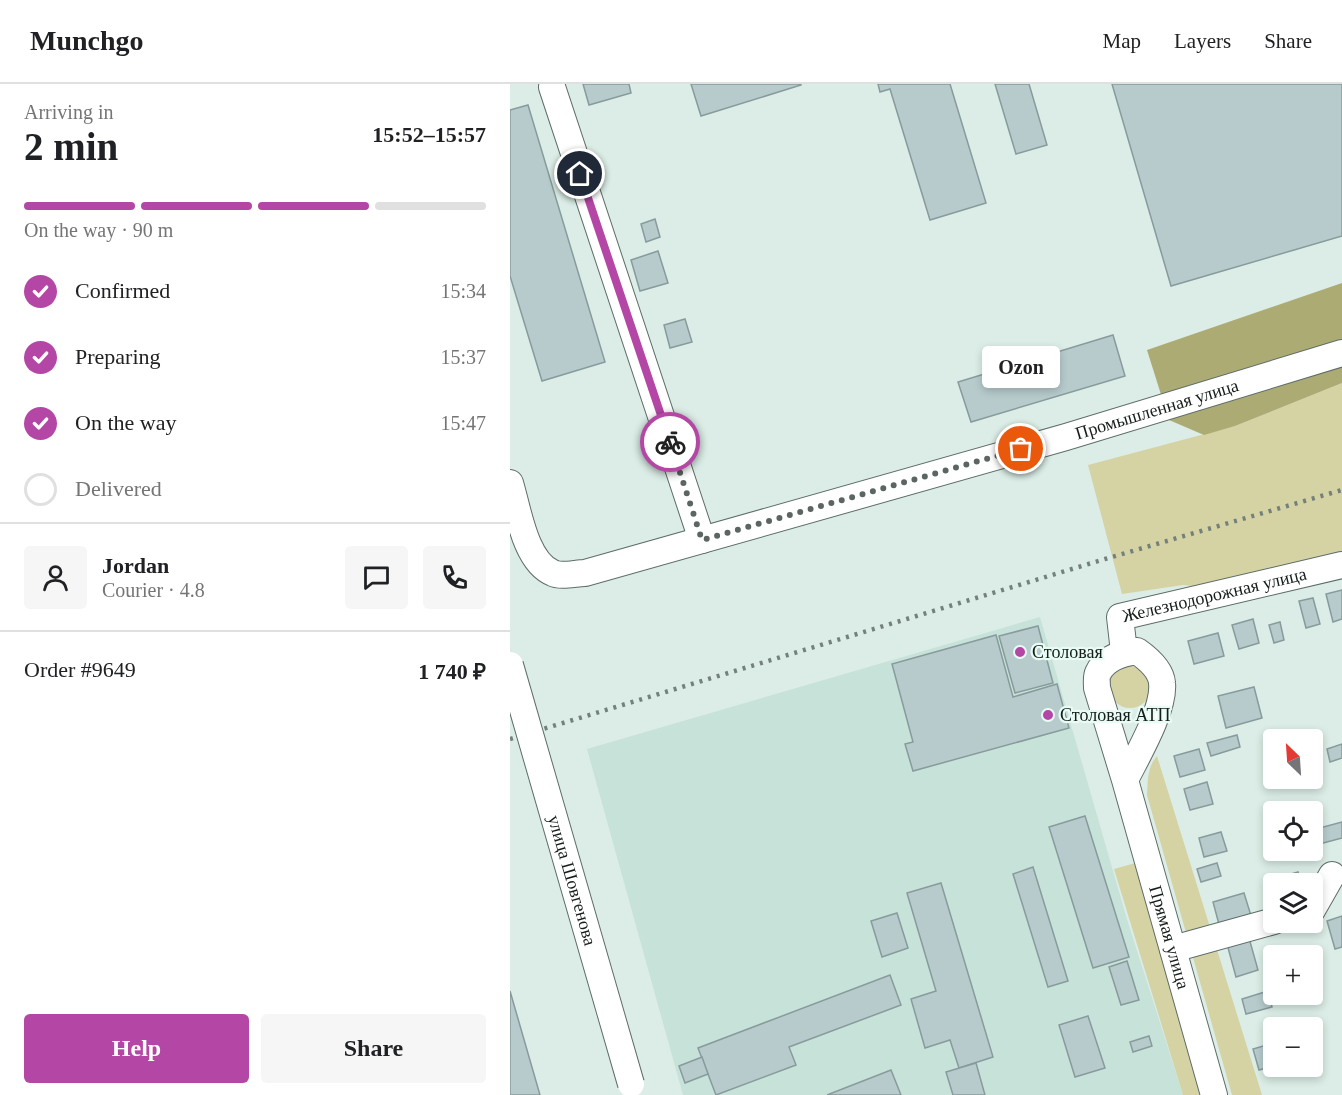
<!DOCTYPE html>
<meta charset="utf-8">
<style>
body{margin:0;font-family:"Times New Roman",serif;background:#f6f6f6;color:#202124;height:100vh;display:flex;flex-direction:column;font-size:22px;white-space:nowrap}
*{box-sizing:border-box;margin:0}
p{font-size:20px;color:#757577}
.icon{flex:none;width:33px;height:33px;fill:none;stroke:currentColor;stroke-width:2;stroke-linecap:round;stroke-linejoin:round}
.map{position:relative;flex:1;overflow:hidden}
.panel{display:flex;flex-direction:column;background:#fff;width:510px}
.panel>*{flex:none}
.needle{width:39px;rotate:335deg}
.fabs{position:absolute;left:753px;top:645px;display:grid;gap:12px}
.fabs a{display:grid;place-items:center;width:60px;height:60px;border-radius:6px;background:#fff;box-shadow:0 3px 9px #0003;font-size:30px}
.pin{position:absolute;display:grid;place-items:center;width:51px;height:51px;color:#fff;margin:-26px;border:3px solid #fff;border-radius:50%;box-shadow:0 2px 6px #0007}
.courier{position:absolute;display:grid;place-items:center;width:60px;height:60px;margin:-30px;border:4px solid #b447a6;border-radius:50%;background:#fff;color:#222;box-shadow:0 2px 8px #0007}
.bubble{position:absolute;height:42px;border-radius:6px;background:#fff;box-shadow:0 3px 9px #0003;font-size:20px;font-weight:700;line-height:42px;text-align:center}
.headline em{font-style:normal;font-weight:700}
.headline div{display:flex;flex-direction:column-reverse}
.headline{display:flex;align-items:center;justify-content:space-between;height:102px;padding:0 24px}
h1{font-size:39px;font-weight:700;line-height:45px}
.bar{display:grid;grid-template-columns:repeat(4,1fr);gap:9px 6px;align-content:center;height:72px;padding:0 24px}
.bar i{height:8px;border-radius:4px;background:#e0e0e0}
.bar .current{background:#b447a6}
.bar p{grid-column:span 4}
.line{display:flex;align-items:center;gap:15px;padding:0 24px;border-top:2px solid #e0e0e0}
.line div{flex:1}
.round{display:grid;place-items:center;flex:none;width:63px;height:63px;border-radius:6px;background:#f6f6f6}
ol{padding:0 24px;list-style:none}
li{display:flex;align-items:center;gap:18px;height:66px}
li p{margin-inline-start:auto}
li .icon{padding:6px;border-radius:50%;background:#b447a6;color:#fff;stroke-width:4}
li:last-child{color:#757577}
li i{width:33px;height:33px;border:3px solid #e0e0e0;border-radius:50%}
.button{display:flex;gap:12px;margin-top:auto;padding:12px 24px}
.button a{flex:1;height:69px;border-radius:6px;background:#b447a6;color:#fff;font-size:24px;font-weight:700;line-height:69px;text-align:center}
.button a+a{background:#f6f6f6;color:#202124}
header{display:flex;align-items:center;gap:36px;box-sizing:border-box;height:84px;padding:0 30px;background:#fff;border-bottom:2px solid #e0e0e0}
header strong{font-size:28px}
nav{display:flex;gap:33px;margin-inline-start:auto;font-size:21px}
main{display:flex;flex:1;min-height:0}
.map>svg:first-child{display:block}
</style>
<header>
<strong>Munchgo</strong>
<nav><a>Map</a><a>Layers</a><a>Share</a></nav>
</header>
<main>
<section class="panel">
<div class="headline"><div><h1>2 min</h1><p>Arriving in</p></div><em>15:52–15:57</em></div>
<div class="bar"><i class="current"></i><i class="current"></i><i class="current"></i><i></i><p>On the way · 90 m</p></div>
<ol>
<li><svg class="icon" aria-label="check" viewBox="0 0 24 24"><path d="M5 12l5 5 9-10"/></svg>Confirmed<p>15:34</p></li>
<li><svg class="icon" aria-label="check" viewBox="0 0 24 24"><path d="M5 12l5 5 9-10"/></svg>Preparing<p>15:37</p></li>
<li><svg class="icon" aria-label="check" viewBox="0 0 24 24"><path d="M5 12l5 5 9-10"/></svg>On the way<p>15:47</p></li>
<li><i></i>Delivered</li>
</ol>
<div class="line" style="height:108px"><a class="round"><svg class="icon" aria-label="person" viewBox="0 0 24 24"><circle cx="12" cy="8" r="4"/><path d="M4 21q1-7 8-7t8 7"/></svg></a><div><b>Jordan</b><p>Courier · 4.8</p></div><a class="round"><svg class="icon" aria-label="chat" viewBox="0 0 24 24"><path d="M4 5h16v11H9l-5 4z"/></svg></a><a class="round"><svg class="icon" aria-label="phone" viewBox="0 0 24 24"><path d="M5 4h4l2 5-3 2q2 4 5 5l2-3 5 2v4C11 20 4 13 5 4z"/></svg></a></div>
<div class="line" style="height:78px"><div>Order #9649</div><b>1 740 ₽</b></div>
<div class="button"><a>Help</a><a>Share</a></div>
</section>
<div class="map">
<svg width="832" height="1011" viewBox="0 0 832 1011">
<rect width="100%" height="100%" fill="#dbede6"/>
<path fill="#c7e2d8" d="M530 533 616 832 673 1011H173L77 665Z"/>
<g fill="#d5d3a4">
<path d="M832 299V472L700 504 673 501 612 510 578 381 725 342Z"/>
<circle cx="620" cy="603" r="21"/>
<path d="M647 672 752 1011H722L637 711C638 697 637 683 647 672Z"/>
<path d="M629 778 695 1011H673L604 785Z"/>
</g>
<path fill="#adab74" d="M832 199V299L725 342 694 351 659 336 637 266Z"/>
<g fill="#b7cbcd" stroke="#889b9c" stroke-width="1.5">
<path d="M73 0H119L121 9 79 21Z"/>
<path d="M181 0H291V1L191 32Z"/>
<path d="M368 0H440L476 119 420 136 380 5 370 8Z"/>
<path d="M485 0H519L537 61 506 70Z"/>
<path d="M602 0H832V152L661 202Z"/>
<path d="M18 21 95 278 32 297 0 192V26Z"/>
<path d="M145 135 150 153 136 158 131 140Z"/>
<path d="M148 167 158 199 130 207 121 176Z"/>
<path d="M175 235 182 258 160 264 154 241Z"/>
<path d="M603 251 615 292 461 338 448 298Z"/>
<path d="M832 506V535L823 538 816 510Z"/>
<path d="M803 514 810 540 796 544 789 517Z"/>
<path d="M743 535 749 559 729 565 722 541Z"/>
<path d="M770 538 774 556 764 559 759 541Z"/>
<path d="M528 542 543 599 505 609 489 552Z"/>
<path d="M708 549 714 572 684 580 678 557Z"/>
<path d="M486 551 503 613 547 600 559 644 403 687 395 660 403 658 382 580Z"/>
<path d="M744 603 752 634 716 644 708 612Z"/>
<path d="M727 651 730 663 701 672 697 659Z"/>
<path d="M832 660V674L820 678 817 665Z"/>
<path d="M689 665 695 686 670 693 664 672Z"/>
<path d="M697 698 703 720 680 726 674 705Z"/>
<path d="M575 732 619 873 583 884 539 743Z"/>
<path d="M832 738V754L802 762V746Z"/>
<path d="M711 748 717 767 694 773 689 754Z"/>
<path d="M707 779 711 792 691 798 687 785Z"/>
<path d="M523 783 558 897 538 903 503 790Z"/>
<path d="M788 788 792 800H770L768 794Z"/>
<path d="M431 799 483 973 449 984 440 956 415 964 401 915 426 907 397 809Z"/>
<path d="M734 809 742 835 710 844 703 818Z"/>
<path d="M387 829 398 864 372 873 361 837Z"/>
<path d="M832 832V863L825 865 817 837Z"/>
<path d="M739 854 748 886 726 893 717 860Z"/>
<path d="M617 877 629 916 611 921 599 883Z"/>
<path d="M380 891 391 921 279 963 286 981 206 1011 188 964Z"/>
<path d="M0 907 30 1011H0Z"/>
<path d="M758 907 762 923 736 930 732 915Z"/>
<path d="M578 932 595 984 565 993 549 941Z"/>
<path d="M639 952 642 962 623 968 620 958Z"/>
<path d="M764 959V982L749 986 743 965Z"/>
<path d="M192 973 198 990 175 999 169 982Z"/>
<path d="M466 979 475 1011H443L436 988Z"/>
<path d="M381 986 391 1011H317Z"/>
</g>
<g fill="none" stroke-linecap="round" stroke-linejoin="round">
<g stroke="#5d6d67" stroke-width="28">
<g id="minor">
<path d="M42 3 192 456"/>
<path id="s1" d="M0 399C8 425 15 478 43 489 51 493 66 489 75 489L556 353 832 269"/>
<path id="s2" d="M614 568 610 533 832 481"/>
<path id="s3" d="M615 696C627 672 655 625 652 599 651 586 637 574 627 567 612 569 595 574 588 589 586 593 587 600 587 604L615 696 704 1011"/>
<path d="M802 826 822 791"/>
<path d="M663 865 764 837"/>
</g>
</g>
<use href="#minor" stroke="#fff" stroke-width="26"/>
<path stroke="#74807c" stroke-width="4.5" stroke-dasharray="3 6" stroke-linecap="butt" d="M0 655 595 475 832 406"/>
<g stroke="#5d6d67" stroke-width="28" stroke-linecap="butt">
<g id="minor-bridge">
<path id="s4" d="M0 581 121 1000"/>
</g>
</g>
<use href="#minor-bridge" stroke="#fff" stroke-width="26"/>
</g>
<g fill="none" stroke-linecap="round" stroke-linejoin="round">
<path stroke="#5b6662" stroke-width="6" stroke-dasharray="0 10.8" d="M160 358 192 456 511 365"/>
<path stroke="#b447a6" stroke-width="8" d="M70 90 160 358"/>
</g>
<g fill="#b447a6" stroke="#e8fbf4" stroke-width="2">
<circle cx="510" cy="568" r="6"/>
<circle cx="538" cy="631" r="6"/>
</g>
<g text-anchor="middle" stroke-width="4.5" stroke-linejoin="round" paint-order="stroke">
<g font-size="18" fill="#161d1b" stroke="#e8fbf4">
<text dy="6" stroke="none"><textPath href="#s1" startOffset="730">Промышленная улица</textPath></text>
<text dy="6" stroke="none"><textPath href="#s2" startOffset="132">Железнодорожная улица</textPath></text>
<text dy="6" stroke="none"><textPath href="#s4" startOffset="224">улица Шовгенова</textPath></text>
<text dy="6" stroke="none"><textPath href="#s3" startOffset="468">Прямая улица</textPath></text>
</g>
<g font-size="18" fill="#161d1b" stroke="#e8fbf4" text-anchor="start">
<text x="522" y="574">Столовая</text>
<text x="550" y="637">Столовая АТП</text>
</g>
</g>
</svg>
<div class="fabs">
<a><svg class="needle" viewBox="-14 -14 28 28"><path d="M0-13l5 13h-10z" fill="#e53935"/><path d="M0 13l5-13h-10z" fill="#757577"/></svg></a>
<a><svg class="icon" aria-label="locate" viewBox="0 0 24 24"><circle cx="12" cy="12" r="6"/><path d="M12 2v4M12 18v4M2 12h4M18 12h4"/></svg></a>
<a><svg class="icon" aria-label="layers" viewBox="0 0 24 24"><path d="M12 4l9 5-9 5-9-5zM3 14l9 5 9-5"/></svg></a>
<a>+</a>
<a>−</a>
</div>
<div class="pin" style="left:511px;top:365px;background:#ea580c"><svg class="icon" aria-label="bag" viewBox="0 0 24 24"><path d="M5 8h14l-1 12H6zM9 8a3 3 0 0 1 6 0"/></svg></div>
<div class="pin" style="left:70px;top:90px;background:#1f2937"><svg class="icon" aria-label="home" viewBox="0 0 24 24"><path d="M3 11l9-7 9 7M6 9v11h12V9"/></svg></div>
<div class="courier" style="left:160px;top:358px"><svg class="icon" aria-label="bike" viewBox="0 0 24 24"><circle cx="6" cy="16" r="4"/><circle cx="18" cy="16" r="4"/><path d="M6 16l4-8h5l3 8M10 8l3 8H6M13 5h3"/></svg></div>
<div class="bubble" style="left:472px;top:262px;width:78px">Ozon</div>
</div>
</main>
